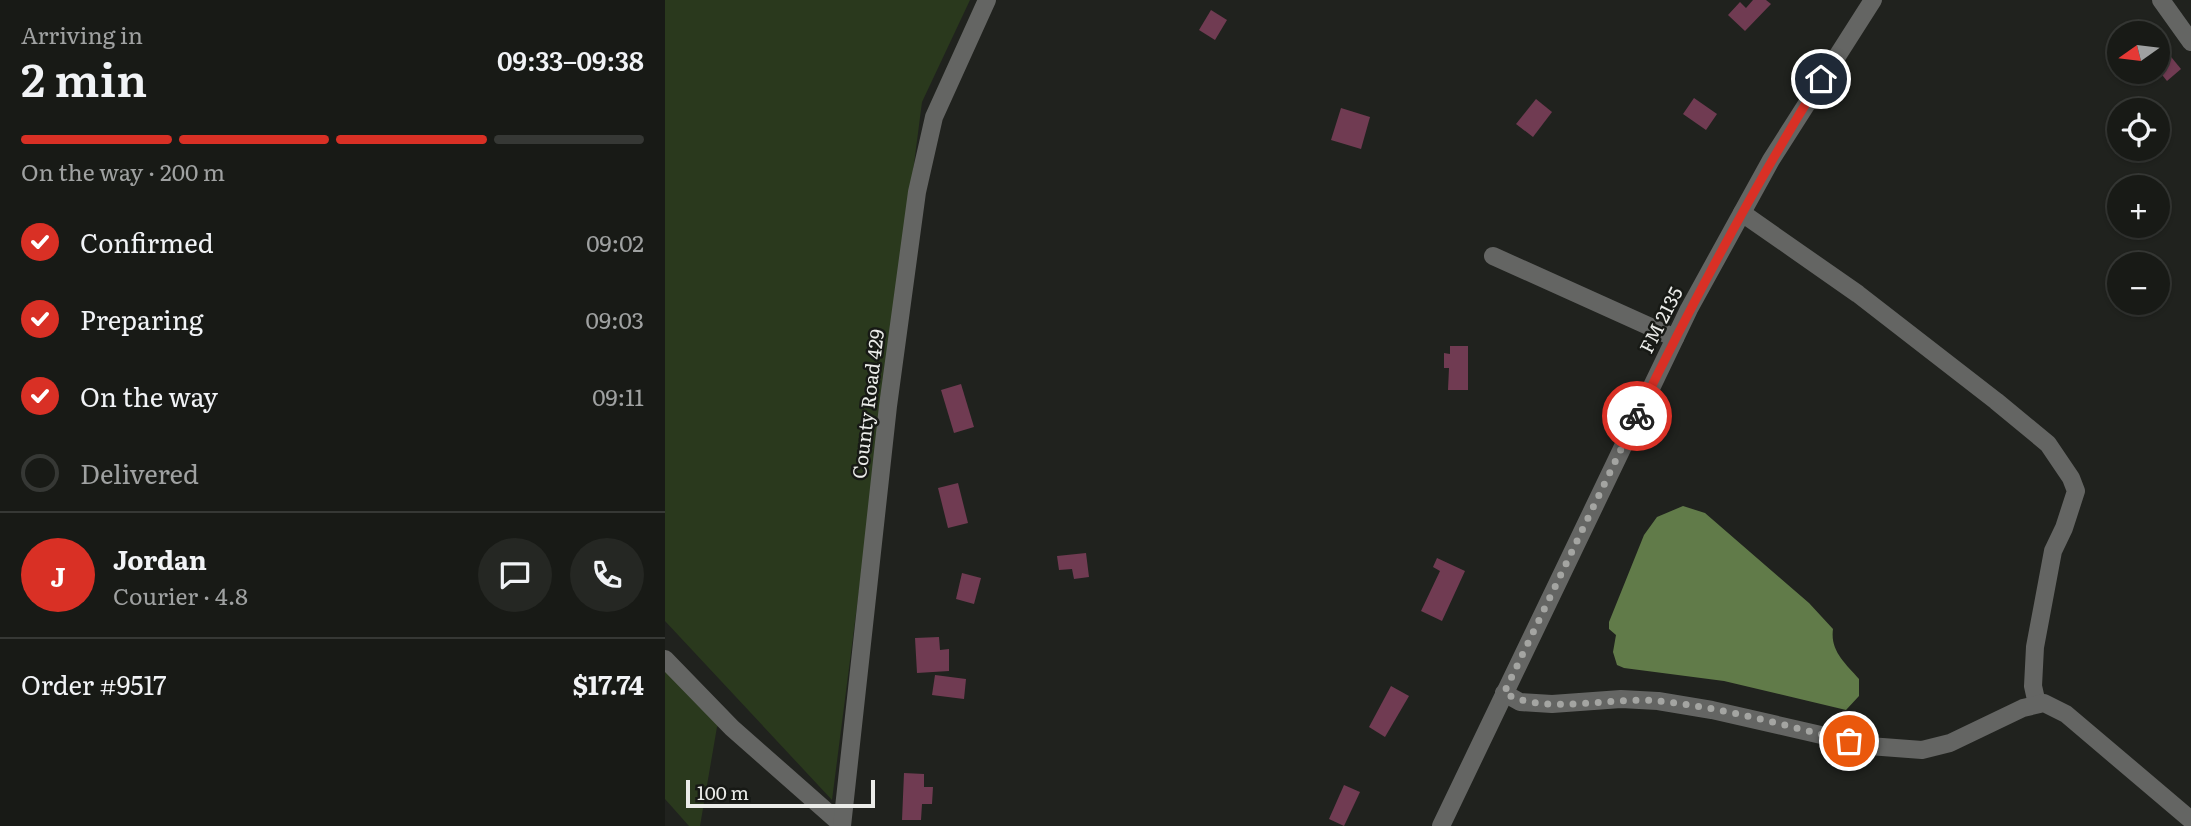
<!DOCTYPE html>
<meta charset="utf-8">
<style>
body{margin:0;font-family:Literata,serif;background:#252723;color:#f1f3f6;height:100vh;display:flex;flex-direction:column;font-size:26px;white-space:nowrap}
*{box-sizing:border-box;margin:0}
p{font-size:23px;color:#9fa1a1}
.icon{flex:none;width:38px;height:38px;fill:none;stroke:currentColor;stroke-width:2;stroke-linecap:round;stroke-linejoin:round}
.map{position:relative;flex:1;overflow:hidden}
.drawer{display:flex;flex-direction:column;background:#181a16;width:665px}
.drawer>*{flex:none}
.needle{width:46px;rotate:256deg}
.buttons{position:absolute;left:1442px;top:21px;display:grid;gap:14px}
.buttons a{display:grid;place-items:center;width:63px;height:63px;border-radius:50%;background:#181a16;box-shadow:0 2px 5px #0004,0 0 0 2px #363835;font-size:35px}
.scale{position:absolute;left:21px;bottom:18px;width:189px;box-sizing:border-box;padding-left:7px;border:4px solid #ebece9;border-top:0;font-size:19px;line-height:24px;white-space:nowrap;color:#ebece9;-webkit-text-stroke:5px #171915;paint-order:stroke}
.pin{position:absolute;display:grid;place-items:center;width:60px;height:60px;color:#fff;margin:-30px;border:4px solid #fff;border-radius:50%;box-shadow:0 2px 7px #0007}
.courier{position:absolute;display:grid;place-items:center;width:70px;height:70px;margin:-35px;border:5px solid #d93025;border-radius:50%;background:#fff;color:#222;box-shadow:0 2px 9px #0007}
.summary em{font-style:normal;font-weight:600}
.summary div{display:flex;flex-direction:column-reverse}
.summary{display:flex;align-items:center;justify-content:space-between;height:119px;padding:0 21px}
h1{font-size:46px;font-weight:600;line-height:52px}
.bar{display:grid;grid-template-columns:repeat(4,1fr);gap:10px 7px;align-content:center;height:84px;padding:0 21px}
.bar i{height:9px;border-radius:5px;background:#363835}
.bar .on{background:#d93025}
.bar p{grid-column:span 4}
.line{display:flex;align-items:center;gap:18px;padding:0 21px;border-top:2px solid #363835}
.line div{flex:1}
.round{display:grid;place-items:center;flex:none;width:74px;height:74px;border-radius:37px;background:#252723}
ol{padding:0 21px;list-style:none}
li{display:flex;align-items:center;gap:21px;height:77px}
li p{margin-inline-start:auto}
li .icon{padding:7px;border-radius:50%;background:#d93025;color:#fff;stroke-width:4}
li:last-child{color:#9fa1a1}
li i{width:38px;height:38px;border:4px solid #363835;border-radius:50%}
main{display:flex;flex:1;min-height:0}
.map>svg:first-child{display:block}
</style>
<main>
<section class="drawer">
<div class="summary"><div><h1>2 min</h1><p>Arriving in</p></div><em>09:33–09:38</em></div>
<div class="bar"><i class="on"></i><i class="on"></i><i class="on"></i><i></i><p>On the way · 200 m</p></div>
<ol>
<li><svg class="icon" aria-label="check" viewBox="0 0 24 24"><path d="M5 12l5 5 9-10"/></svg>Confirmed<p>09:02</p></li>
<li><svg class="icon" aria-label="check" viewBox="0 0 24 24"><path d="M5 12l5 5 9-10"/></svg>Preparing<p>09:03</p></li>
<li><svg class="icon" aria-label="check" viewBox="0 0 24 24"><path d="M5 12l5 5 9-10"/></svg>On the way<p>09:11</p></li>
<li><i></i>Delivered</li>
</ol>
<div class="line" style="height:126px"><b class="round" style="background:#d93025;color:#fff">J</b><div><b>Jordan</b><p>Courier · 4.8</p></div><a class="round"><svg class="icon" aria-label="chat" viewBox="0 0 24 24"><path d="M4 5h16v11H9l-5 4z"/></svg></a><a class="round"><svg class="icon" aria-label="phone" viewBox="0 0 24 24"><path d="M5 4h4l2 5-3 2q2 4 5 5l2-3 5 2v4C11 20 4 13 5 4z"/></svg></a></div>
<div class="line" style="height:91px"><div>Order #9517</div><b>$17.74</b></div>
</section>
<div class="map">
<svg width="1526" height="826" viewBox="0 0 1526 826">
<rect width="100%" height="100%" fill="#20221e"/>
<g fill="#2a391d">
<path d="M0 0H305L257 102 167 800 0 621Z"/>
<path d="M0 667 57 722 52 727 35 826H24L0 799Z"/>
</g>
<path fill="#617b49" d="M1018 506 1040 513 1144 603 1168 629C1165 651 1180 663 1194 679V696L1181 710 1059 681 959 668 952 665 948 652 951 635 944 629V622L979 535 992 517Z"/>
<g fill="#703b52">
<path d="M1088 0H1101L1106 4 1080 31 1063 15 1075 2 1081 8Z"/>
<path d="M546 10 562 20 550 40 534 30Z"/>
<path d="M1477 22 1486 33H1463Z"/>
<path d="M1493 41 1516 69 1502 81 1493 70Z"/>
<path d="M1029 98 1052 114 1041 130 1018 114Z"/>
<path d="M871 99 887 112 868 137 851 124Z"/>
<path d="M676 108 705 117 696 149 666 140Z"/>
<path d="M785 346H803V390H783L784 368H779V353L785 354Z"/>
<path d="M296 384 309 427 289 433 276 390Z"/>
<path d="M293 483 303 523 283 528 273 488Z"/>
<path d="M421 553 424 577 409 579 407 569 394 570 392 556Z"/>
<path d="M772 558 800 571 777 621 756 611 775 571 768 567Z"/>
<path d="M297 573 316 578 309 604 291 599Z"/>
<path d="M274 637 275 650 284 649V671L252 673 250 638Z"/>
<path d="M270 675 301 679 299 699 267 695Z"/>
<path d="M726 686 744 696 720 737 704 727Z"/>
<path d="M239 773 259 774V787H268L267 804H257L256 820H237Z"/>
<path d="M679 785 695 792 679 826 664 819Z"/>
</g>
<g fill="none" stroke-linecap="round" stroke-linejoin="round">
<g stroke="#646563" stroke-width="18">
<path d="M1496 0 1526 42"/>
<path d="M1077 213 1193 294 1331 401 1383 444 1406 478 1411 491 1399 528 1388 551 1370 647 1368 686 1372 704"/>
<path d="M828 256 1010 338"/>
<path d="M0 659 67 728 177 825"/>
<path d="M839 693 855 702 887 704 956 699 993 701 1047 710 1204 746 1257 750 1285 743 1358 708 1379 703 1401 714 1526 820"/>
<path d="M177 826 223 406 252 192 269 117 322 0"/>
<path d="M776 826 1024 309 1106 160 1208 0"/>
</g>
</g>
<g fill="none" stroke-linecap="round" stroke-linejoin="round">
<path stroke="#a4a5a2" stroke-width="7" stroke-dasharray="0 12.6" d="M972 416 839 693C882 716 944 696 993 701 1057 707 1121 726 1184 741"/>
<path stroke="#d93025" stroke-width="9" d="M972 416C1028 301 1088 188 1156 79"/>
</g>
<g text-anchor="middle" stroke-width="5" stroke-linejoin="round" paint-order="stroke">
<g font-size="19" fill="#ebece9" stroke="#171915">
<text transform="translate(996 320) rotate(-63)" y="7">FM 2135</text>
<text transform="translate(203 404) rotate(-83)" y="7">County Road 429</text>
</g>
</g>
</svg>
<div class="buttons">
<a><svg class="needle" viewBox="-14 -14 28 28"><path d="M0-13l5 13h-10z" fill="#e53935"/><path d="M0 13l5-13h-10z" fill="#9fa1a1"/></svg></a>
<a><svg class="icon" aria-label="locate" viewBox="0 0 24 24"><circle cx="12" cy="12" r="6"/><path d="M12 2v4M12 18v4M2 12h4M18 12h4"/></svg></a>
<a>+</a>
<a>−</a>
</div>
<div class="scale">100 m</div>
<div class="pin" style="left:1184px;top:741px;background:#ea580c"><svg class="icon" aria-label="bag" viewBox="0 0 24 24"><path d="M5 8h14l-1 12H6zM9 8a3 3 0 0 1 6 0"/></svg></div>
<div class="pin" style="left:1156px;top:79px;background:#1f2937"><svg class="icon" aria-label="home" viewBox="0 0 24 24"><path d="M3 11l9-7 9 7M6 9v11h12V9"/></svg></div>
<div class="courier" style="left:972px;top:416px"><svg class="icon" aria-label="bike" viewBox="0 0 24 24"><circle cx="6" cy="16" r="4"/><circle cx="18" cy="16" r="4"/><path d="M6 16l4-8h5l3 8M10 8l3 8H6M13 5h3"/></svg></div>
</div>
</main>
